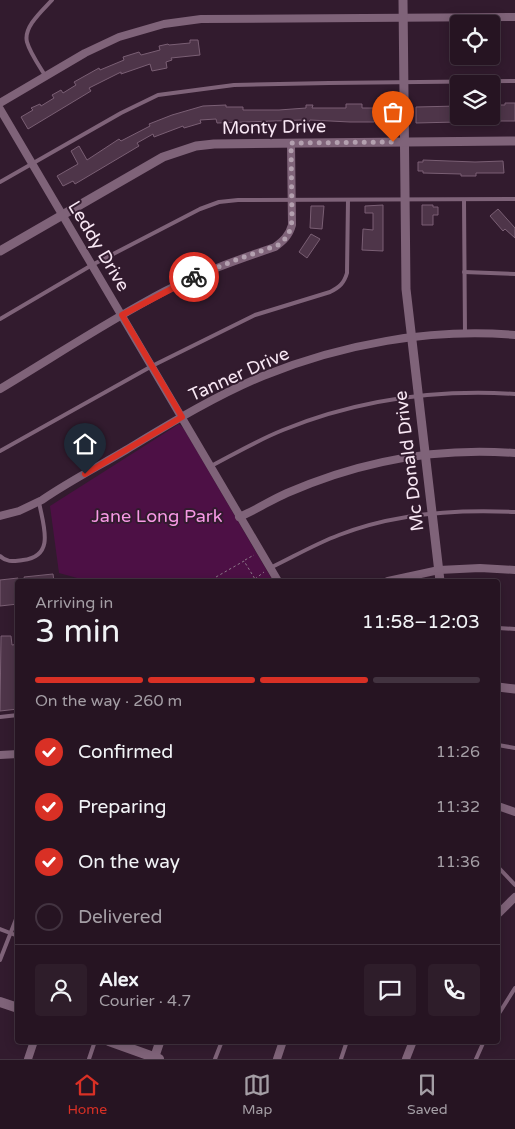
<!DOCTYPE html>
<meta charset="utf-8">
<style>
body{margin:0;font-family:"Varela Round",sans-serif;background:#2e1d2a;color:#f1f3f6;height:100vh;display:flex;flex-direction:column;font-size:19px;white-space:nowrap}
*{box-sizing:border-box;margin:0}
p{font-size:16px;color:#a49ea5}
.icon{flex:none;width:28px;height:28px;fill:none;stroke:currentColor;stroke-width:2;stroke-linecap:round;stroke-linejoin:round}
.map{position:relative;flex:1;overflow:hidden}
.drawer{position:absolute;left:15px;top:579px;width:485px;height:465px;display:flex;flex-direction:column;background:#261422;border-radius:5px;box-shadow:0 2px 12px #0003,0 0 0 1px #423340}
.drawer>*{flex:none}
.fabs{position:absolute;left:450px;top:15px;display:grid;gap:10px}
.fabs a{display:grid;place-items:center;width:50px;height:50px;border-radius:5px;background:#261422;box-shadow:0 2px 12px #0003,0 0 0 1px #423340;font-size:25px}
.pin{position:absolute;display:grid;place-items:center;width:42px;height:42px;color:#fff;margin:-51px -21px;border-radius:50% 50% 50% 0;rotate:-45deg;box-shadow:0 0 5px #0007}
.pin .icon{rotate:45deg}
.courier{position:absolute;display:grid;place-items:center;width:50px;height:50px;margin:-25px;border:4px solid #d93025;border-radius:50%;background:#fff;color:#222;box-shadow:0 1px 6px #0007}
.headline em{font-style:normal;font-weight:600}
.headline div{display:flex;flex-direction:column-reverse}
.headline{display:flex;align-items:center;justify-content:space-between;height:85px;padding:0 20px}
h1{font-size:32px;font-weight:600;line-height:38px}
.bar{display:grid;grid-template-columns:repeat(4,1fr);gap:8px 5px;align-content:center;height:60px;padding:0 20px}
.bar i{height:6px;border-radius:4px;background:#423340}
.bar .current{background:#d93025}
.bar p{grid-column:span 4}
.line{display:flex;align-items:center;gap:12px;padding:0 20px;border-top:1px solid #423340}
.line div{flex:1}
.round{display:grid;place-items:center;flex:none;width:52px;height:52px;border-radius:5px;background:#2e1d2a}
ol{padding:0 20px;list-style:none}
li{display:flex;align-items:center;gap:15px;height:55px}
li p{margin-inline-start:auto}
li .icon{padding:5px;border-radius:50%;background:#d93025;color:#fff;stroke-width:4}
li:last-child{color:#a49ea5}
li i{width:28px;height:28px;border:2px solid #423340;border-radius:50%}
.tabs{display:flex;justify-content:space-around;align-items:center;height:70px;border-top:1px solid #423340;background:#261422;font-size:14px;color:#a49ea5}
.tabs a{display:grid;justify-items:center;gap:2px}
.tabs .current{color:#d93025}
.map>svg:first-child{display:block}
</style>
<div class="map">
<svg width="515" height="1059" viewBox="0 0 515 1059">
<rect width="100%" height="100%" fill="#321b2e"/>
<path fill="#4d1045" d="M179 424 184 429 273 581H88L59 573 50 506Z"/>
<g fill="#4e3549" stroke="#7a5f74">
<path d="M190 40H198L200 55 171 58 172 60 166 62 167 68 152 71 150 64 121 74V72L89 88 91 91 28 129 21 117 33 110 31 108 40 104 41 106 54 98 52 95 61 90 63 93 76 85 74 82 99 68 100 70 124 60 123 57 139 52 141 55 160 50 159 46 168 44 169 45 190 43Z"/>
<path d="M505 103H515V121H491V105H505Z"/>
<path d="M346 104H362V108H388L389 120H377L374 122H350L310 120 308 124H302V120L217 123 216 119 200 120 201 123 184 128 183 126 154 137 153 134 137 143 139 146 75 184 73 181 63 186 57 176 78 164 71 151 79 146 87 160 119 139 121 141 150 126 149 124 172 115 203 106 226 105V107H243V110H279L306 108V105H313L312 108H346Z"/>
<path d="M458 106 457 122 416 123V107Z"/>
<path d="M423 160 475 162 503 161 504 173H476V176H461V174L423 173V171H418V162H423Z"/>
<path d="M383 205V251L362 250 363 229 373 230V213H365V206Z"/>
<path d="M422 205H433V207H438V215H433V225H422Z"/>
<path d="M311 206H324L322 229 310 228Z"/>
<path d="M498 209 515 228V238L505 229 503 231 490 216Z"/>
<path d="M311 234 320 239 307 258 299 252Z"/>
<path d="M53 574 54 581H25L24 577Z"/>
<path d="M18 578V604L0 606V580Z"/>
<path d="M1 636H11L12 645 18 644V709L0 711Z"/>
</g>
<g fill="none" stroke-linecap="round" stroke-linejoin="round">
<g stroke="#8c7888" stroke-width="1" stroke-dasharray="2.5 2.5" stroke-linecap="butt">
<path d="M245 560 254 555"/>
<path d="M255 579 264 572"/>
<path d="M219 581 216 577 244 561 255 579 251 581"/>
</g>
<g stroke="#7f6379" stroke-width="4">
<path d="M46 77C40 67 30 53 27 42 23 27 43 10 52 0"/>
<path d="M0 182 121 113 158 95 234 85 329 83 515 81"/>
<path d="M464 200 465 334"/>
<path d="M464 272 515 274"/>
<path d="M0 319 92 265 200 209 219 202 238 200 515 199"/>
<path d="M0 451 152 366 255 315 330 292C340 287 344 283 347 273L348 200"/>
<path d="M211 466C234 454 258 440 283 430 357 400 435 389 515 394"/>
<path d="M0 556C7 563 14 561 23 560 56 556 43 525 39 502"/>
<path d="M270 568C293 557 315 544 339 535 395 513 455 509 515 512"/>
<path d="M498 628 515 629"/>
<path d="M0 717 18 715"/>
<path d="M498 745 515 748"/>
<path d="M498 867 515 885"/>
<path d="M0 929 18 936"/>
<path d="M0 960 18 914"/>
<path d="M498 1015 515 988"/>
<path d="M89 1059 95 1041"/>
<path d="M215 1059 222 1041"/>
<path d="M341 1059 347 1041"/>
<path d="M476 1059 484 1041"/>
</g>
<g stroke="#7f6379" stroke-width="8">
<path d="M0 103 85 53 119 37 164 24 201 19 515 17"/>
<path d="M0 109 278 581"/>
<path d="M0 389C55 356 108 321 165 291 200 273 237 260 275 247 283 241 289 236 292 225L291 143"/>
<path d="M0 516 19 511 42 500C68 482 99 466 126 450 171 423 215 396 263 376 342 344 430 328 515 335"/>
<path d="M239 517C256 510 271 500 287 493 360 461 436 447 515 453"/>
<path d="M388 581 439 570 480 568 515 570"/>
<path d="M0 755 18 754"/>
<path d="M498 806 515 812"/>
<path d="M498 914 515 897"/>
<path d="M28 1059 34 1041"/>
<path d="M277 1059 283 1041"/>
<path d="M406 1059 413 1041"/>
</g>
<g stroke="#7f6379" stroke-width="9">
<path d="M403 0 406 289 440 581"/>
<path d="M0 251 163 157 196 146 214 144 515 141"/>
<path d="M498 687 515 689"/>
<path d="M154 1059 160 1041"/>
</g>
<g stroke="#7f6379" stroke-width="10">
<path d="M0 1002 18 1008"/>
<path d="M109 1041 159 1059"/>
</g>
</g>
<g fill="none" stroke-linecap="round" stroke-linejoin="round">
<path stroke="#b3a0af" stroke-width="5" stroke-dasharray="0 9" d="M194 277 236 260 278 245 287 237 290 230 292 221 291 143 393 142"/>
<path stroke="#d93025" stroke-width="6" d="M85 474 182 417 122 315 194 277"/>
</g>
<g text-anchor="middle" stroke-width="4" stroke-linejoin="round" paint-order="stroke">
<g font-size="18" fill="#f8e7f4" stroke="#321b2e">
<text transform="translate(274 127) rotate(-1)" y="6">Monty Drive</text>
<text transform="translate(99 246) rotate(59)" y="6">Leddy Drive</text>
<text transform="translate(239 374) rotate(-24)" y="6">Tanner Drive</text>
<text transform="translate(409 461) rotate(-97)" y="6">Mc Donald Drive</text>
</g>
<g font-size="18" fill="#f799e5" stroke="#321b2e">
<text x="157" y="522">Jane Long Park</text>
</g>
</g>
</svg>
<div class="fabs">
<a><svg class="icon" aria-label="locate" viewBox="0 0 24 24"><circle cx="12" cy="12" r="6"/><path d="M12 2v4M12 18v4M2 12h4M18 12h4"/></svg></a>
<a><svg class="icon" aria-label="layers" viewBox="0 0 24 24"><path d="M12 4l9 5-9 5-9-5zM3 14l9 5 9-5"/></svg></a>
</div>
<div class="pin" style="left:393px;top:142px;background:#ea580c"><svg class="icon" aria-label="bag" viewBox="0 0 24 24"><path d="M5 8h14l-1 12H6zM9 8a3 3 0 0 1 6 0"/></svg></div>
<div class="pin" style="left:85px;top:474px;background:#1f2937"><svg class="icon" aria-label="home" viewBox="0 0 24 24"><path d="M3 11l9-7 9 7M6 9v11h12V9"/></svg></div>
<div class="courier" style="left:194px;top:277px"><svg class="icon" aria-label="bike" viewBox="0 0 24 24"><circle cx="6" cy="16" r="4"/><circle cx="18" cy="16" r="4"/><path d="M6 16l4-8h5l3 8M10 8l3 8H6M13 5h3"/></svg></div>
<section class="drawer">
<div class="headline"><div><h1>3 min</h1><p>Arriving in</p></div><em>11:58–12:03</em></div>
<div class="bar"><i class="current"></i><i class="current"></i><i class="current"></i><i></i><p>On the way · 260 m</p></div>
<ol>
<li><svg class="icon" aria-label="check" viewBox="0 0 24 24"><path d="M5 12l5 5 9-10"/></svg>Confirmed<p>11:26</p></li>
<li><svg class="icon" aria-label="check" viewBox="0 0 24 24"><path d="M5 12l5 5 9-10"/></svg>Preparing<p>11:32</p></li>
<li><svg class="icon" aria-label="check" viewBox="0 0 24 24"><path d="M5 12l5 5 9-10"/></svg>On the way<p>11:36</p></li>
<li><i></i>Delivered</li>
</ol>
<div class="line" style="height:90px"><a class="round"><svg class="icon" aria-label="person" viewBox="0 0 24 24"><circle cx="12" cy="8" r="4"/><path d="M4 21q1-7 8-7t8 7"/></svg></a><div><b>Alex</b><p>Courier · 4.7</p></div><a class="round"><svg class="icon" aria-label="chat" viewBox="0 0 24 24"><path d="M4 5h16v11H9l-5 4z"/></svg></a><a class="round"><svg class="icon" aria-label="phone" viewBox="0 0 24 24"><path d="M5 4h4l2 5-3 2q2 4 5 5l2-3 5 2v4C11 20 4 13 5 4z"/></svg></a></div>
</section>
</div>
<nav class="tabs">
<a class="current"><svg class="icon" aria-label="home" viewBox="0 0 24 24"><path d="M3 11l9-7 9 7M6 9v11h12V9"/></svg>Home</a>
<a><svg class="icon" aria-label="map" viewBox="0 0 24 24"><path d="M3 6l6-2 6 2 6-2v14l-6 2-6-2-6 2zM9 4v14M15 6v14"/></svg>Map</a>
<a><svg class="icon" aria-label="saved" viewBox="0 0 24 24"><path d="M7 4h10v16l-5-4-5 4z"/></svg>Saved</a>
</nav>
